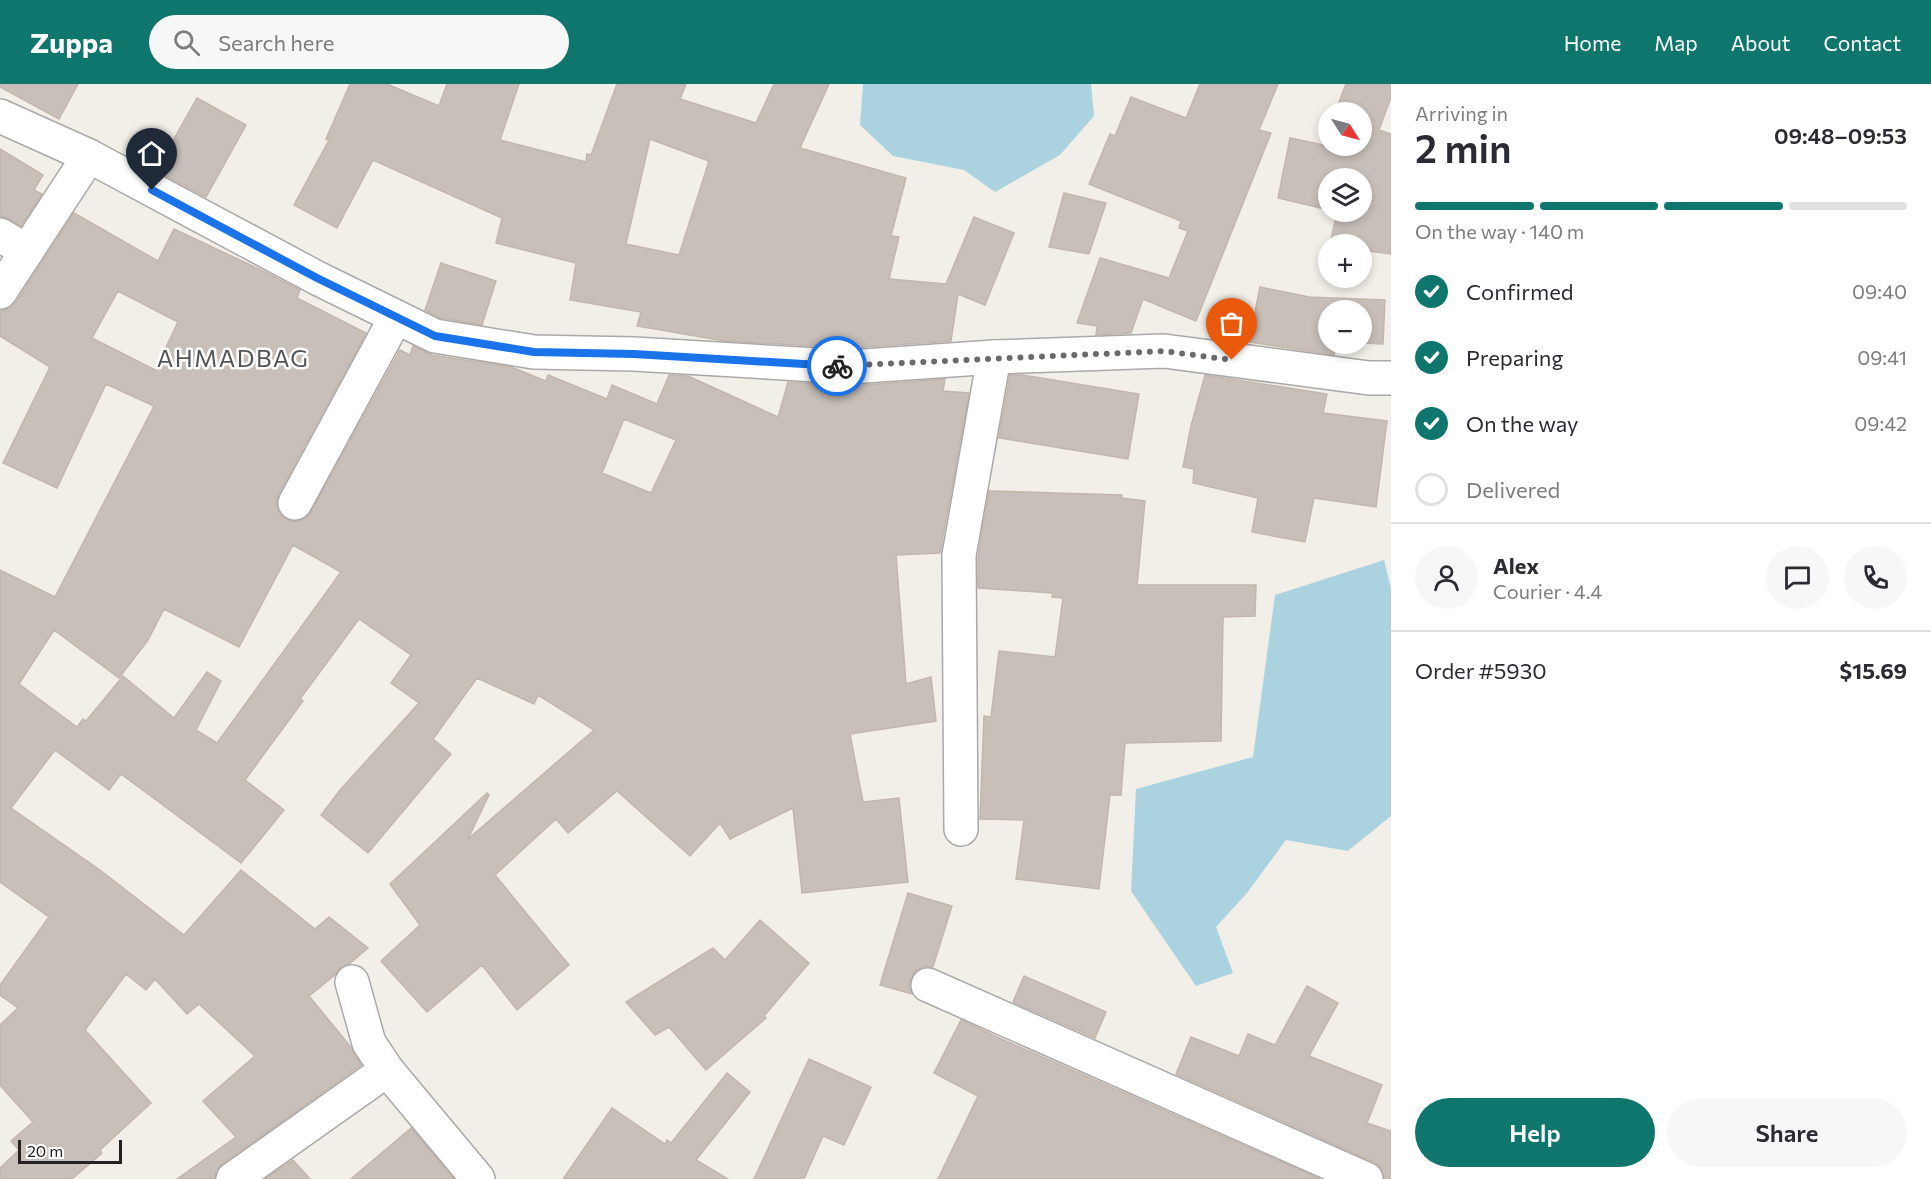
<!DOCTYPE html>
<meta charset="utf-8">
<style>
body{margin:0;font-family:Commissioner,sans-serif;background:#f7f7f7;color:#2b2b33;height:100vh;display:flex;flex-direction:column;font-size:22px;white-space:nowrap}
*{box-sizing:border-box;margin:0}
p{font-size:20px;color:#7c7c81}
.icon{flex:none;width:33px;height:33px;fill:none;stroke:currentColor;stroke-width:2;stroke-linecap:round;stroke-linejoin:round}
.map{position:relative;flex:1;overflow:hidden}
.panel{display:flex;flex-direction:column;background:#fff;width:540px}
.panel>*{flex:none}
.needle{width:39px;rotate:126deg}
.tools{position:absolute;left:1318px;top:18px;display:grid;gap:12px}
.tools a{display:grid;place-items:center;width:54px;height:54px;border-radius:50%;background:#fff;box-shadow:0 3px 9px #0003;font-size:30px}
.scale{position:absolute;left:18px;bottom:15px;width:104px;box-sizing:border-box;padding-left:6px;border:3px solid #222;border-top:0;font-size:16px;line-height:21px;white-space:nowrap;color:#222;-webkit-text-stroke:4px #fff;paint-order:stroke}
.pin{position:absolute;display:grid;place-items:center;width:51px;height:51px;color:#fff;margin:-62px -26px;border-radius:50% 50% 50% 0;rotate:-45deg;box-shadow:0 0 6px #0007}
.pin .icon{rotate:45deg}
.courier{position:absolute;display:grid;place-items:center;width:60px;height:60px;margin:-30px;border:4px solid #1a73e8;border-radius:50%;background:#fff;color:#222;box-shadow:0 2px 8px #0007}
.head em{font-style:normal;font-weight:600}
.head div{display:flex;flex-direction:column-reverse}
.head{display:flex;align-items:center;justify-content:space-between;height:102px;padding:0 24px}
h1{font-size:39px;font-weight:600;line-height:45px}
.bar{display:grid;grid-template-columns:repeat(4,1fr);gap:9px 6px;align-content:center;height:72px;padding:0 24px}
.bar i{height:8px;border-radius:4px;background:#e1e1e2}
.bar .on{background:#0f766e}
.bar p{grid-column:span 4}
.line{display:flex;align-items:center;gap:15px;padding:0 24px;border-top:2px solid #e1e1e2}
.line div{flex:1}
.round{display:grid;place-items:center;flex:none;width:63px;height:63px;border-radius:32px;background:#f7f7f7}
ol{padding:0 24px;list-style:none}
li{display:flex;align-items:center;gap:18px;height:66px}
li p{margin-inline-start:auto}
li .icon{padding:6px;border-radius:50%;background:#0f766e;color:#fff;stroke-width:4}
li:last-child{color:#7c7c81}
li i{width:33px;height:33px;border:3px solid #e1e1e2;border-radius:50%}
.cta{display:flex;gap:12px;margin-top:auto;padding:12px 24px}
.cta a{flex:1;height:69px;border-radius:36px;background:#0f766e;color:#fff;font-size:24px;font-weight:600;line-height:69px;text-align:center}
.cta a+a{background:#f7f7f7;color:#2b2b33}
header{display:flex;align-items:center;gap:36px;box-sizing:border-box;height:84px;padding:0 30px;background:#0f766e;color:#fff}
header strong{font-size:28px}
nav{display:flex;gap:33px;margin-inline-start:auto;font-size:21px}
.search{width:420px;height:54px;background:#f7f7f7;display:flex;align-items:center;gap:15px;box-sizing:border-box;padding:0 21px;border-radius:33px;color:#7c7c81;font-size:22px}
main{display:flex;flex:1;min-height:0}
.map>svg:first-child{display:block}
</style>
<header>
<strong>Zuppa</strong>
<div class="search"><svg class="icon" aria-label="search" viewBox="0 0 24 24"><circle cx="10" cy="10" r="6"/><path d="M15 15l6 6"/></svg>Search here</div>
<nav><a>Home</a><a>Map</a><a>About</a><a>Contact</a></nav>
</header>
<main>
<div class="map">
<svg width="1391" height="1095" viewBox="0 0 1391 1095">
<rect width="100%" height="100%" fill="#f2efe9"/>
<g fill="#aad3df">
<path d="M863 0H1091L1094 32 1060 71 995 108 964 86 893 72 860 41Z"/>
<path d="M1384 476 1391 504V732L1348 767 1286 756 1247 809 1216 843 1233 889 1196 902 1131 807 1136 705 1253 673 1275 511Z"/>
</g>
<g fill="#c7bfb8" stroke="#c4b6ab" stroke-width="1.5" fill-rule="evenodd">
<path d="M0 0H78L59 35 0 3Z"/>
<path d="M350 0H387L439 22 447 0H519L500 56 586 78 587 70 591 71 617 0H686L680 15 756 39 774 0H829L800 64 906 94 891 152 899 153 889 195 946 200 974 133 1014 149 985 221 958 210 951 257 850 264 724 257 637 242 641 228 570 216 576 179 496 159 502 134 373 76 337 144 294 121 329 56 326 55ZM650 55 709 77 679 171 626 160Z"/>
<path d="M1200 0H1278L1259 46 1271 49 1196 237 1143 215 1131 249 1096 251 1097 242 1077 239 1100 174 1169 194 1188 147 1179 144 1181 137 1089 100 1110 50 1115 52 1131 13 1186 34Z"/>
<path d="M1346 0H1391V13L1379 46 1391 50V170L1362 166V160H1330L1337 128H1334H1362V94H1329V126L1278 114 1290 54 1323 61 1329 45V62H1362V28H1335Z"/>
<path d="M197 14 246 41 206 113 156 87Z"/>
<path d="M0 65 43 91 34 106 42 110 21 142 10 135 0 132Z"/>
<path d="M1064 109 1106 119 1089 170 1049 163Z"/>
<path d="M74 129 158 177 174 145 263 187 300 206 297 214 366 249 278 411 276 420 279 429 286 435 295 438 304 435 311 428 400 266 410 271 413 262 432 271 511 283 546 297 548 291 607 315 612 301 657 320 669 291 688 292 778 333 788 298 851 302 945 295 943 307 969 309 940 469 896 471 906 600 931 593 936 637 850 650 863 718 899 714 908 798 802 809 793 724 730 755 720 739 690 772 617 707 568 749 556 735 495 791 569 881 517 926 482 881 427 928 381 877 420 841 390 800 487 709 489 711 468 755 594 646 538 611 534 620 477 594 433 655 451 670 368 769 321 731 340 706 419 619 391 599 411 571 359 535 300 615 303 617 245 696 284 726 241 779 121 690 109 706 55 666 11 724 100 786 184 851 241 786 315 845 329 833 368 864 349 880 339 885 335 891 309 912 350 962 361 981 222 1080 216 1087 215 1095H177L236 1053 203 1017 255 972 199 920 187 930 155 895 146 906 126 890 85 946 151 1019 100 1066 102 1069 72 1095H0V1084L19 1066 11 1057 33 1038 0 1001V941L18 924 0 911V901L49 833 0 798V486L55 513 154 322 106 300 57 404 3 379 50 283 0 252V227L9 224 16 218ZM118 207 178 238 155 286 92 254ZM624 335 676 356 651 409 602 389ZM293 461 341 488 217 659 196 646 221 597 207 588 174 634 123 592 86 637 83 635 77 643 19 600 54 546 119 594 148 556 164 525 239 563Z"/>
<path d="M441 179 496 197 482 241 441 234 425 226Z"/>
<path d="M1260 203 1309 213 1385 216 1383 260 1362 259V226H1329V260H1336L1334 271 1249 258Z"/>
<path d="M1010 291H1023L1139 310 1128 375 999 354Z"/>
<path d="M1205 291 1327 310 1323 329 1387 337 1376 423 1314 414 1305 458 1252 448 1258 414 1193 399 1194 385 1183 383 1191 342Z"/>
<path d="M989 407 1122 411V414L1145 417 1137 501H1256L1255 532 1223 533 1221 657 1125 659 1121 711H1110L1099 805 1016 795 1024 736 980 735 984 632 991 633 999 567 1055 573 1063 514 1052 513 1053 509 978 504V473Z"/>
<path d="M908 809 952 822 933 883 925 882 917 886 911 893 909 902 912 910 880 901Z"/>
<path d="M760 836 809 879 764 932 766 934 706 986 669 943 655 951 626 918 713 864 725 876Z"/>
<path d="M1024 892 1106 928 1095 954 1013 918Z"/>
<path d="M1307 902 1338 919 1309 972 1382 1001 1367 1039 1391 1047V1095H1384L1381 1084 1374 1078 1176 990 1191 953 1239 972 1248 950 1275 961Z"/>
<path d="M961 936 997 953 1320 1095H938L978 1012 934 989Z"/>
<path d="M809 975 871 1003 844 1061 823 1052 804 1095H754Z"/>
<path d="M727 989 750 1008 696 1076 728 1095H563L612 1024 665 1060 667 1056 671 1059Z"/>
<path d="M411 1044 454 1095H351Z"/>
<path d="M293 1076 310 1095H265Z"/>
</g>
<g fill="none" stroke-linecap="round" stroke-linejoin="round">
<g stroke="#a9a9a9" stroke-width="36">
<g id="minor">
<path d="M0 32 89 72 0 208"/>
<path d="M89 72 317 194 435 252 534 268 634 270 850 283 994 273 1164 267 1369 294H1391"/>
<path d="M0 151 27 167"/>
<path d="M295 419 396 233"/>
<path d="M961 745 959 471 994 273"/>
<path d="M352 898 369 959 387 986 478 1095"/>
<path d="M928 901 1366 1095"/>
<path d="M233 1095 387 986"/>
</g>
</g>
<use href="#minor" stroke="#fff" stroke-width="33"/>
</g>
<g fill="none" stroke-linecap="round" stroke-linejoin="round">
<path stroke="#6b6a68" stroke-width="6" stroke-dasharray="0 10.8" d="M837 282 1164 267 1232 276"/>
<path stroke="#1a73e8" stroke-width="8" d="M152 106 317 194 435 252 534 268 634 270 837 282"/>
</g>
<g text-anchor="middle" stroke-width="5" stroke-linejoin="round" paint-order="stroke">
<g font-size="24" letter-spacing="1.5" fill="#555" stroke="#fff">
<text x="233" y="283">AHMADBAG</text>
</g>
</g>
</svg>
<div class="tools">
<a><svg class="needle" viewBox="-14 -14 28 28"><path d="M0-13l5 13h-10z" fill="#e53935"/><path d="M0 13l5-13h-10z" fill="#7c7c81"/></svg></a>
<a><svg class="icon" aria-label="layers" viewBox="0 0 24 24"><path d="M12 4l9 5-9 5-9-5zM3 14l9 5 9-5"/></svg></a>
<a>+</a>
<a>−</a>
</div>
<div class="scale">20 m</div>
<div class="pin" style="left:1232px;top:276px;background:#ea580c"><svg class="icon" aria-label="bag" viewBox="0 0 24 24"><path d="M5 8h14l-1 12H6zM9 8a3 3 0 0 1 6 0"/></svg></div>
<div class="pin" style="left:152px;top:106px;background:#1f2937"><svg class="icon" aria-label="home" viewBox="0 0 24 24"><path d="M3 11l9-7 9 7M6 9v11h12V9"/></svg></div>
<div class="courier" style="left:837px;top:282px"><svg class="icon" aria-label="bike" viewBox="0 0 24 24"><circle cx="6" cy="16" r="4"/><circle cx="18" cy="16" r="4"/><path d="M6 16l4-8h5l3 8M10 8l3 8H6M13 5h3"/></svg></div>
</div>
<section class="panel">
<div class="head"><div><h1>2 min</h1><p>Arriving in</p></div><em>09:48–09:53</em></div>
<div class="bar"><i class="on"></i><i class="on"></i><i class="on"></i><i></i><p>On the way · 140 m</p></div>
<ol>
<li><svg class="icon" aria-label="check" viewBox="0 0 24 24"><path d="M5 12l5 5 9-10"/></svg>Confirmed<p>09:40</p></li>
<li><svg class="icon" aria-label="check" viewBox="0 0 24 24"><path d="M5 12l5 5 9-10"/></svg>Preparing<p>09:41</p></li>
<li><svg class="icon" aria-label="check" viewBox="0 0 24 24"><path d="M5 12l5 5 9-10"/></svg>On the way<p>09:42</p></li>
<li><i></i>Delivered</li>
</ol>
<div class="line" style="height:108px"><a class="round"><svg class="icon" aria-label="person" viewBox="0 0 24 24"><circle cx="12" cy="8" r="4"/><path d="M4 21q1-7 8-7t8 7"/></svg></a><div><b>Alex</b><p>Courier · 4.4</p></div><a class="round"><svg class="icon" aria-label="chat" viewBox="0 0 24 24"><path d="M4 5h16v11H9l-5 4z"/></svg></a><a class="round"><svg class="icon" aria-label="phone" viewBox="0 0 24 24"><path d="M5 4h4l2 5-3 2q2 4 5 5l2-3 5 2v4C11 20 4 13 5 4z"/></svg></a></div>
<div class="line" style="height:78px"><div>Order #5930</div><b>$15.69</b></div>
<div class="cta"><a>Help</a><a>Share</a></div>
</section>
</main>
